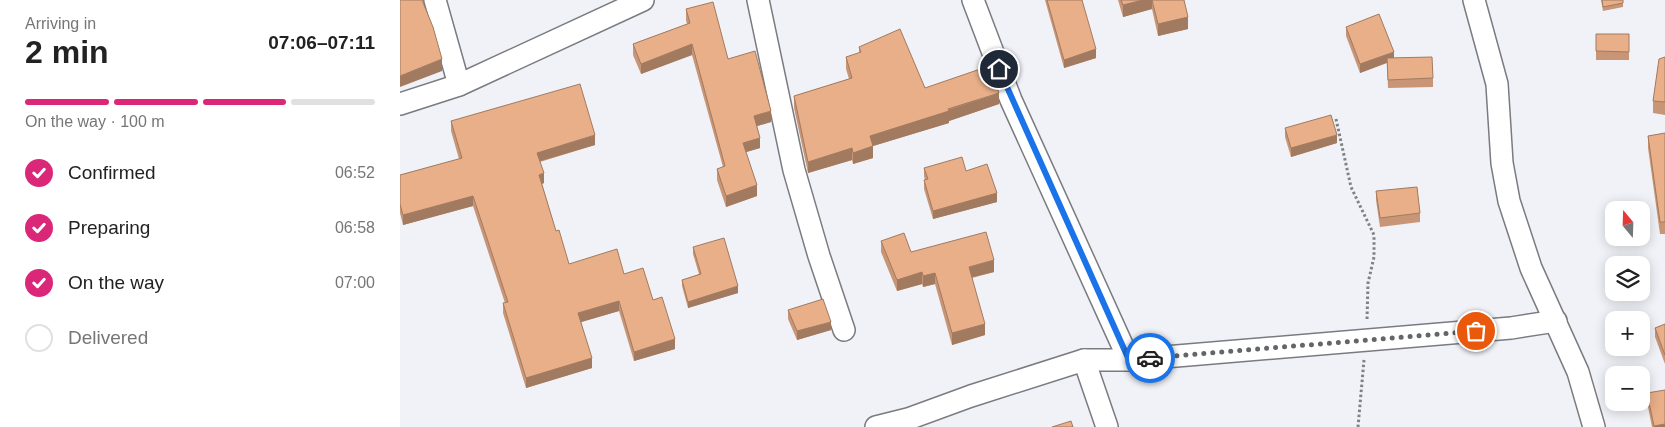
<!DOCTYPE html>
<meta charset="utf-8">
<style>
body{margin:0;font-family:Helvetica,sans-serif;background:#f6f6f6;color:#222;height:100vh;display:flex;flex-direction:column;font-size:19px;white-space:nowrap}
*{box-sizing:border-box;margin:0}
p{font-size:16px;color:#767676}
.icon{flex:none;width:28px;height:28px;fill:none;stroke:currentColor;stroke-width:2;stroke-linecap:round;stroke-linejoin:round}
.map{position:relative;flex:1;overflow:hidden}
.drawer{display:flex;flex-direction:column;background:#fff;width:400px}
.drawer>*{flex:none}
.needle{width:32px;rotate:341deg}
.controls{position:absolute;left:1205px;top:201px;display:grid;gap:10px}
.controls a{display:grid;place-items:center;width:45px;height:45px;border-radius:10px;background:#fff;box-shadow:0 2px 12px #0003;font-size:25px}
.pin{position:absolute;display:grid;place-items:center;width:42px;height:42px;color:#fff;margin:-21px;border:2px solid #fff;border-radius:50%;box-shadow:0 1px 5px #0007}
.courier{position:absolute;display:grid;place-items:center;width:50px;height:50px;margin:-25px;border:4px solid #1a73e8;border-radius:50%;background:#fff;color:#222;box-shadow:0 1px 6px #0007}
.summary em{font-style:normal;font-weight:600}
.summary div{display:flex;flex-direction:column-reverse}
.summary{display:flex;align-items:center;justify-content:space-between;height:85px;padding:0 25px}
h1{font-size:32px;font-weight:600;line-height:38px}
.bar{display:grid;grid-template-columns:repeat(4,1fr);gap:8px 5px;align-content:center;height:60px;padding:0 25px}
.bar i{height:6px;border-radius:4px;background:#e0e0e0}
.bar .selected{background:#db2777}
.bar p{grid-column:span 4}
ol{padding:0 25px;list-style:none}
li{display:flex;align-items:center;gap:15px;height:55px}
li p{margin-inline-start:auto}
li .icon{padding:5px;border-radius:50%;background:#db2777;color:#fff;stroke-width:4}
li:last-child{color:#767676}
li i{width:28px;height:28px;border:2px solid #e0e0e0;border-radius:50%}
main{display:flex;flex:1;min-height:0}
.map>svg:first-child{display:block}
</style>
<main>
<section class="drawer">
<div class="summary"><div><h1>2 min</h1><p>Arriving in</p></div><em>07:06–07:11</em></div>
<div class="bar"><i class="selected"></i><i class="selected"></i><i class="selected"></i><i></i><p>On the way · 100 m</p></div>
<ol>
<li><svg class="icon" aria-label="check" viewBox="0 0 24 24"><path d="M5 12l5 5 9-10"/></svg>Confirmed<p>06:52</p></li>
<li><svg class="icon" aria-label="check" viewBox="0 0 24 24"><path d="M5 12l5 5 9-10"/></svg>Preparing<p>06:58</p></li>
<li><svg class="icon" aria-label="check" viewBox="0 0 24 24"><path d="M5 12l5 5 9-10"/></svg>On the way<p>07:00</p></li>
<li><i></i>Delivered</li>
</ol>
</section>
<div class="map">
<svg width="1265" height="427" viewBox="0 0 1265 427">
<rect width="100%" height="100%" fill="#f0f2f7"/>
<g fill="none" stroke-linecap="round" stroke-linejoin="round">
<g stroke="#797b80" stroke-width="24">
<g id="street">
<path d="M35 0 59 85"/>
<path d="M358 0 394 170 419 256 444 330"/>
<path d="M573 0 611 100 729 360"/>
<path d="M1074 0 1097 84 1102 163 1109 201 1131 268 1178 372 1194 427"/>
<path d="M0 104 59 85 243 0"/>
<path d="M684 360 707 427"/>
<path d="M476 427 508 419 571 396 684 360H729L1111 328 1156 321"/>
</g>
</g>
<g stroke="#7f8184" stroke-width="3" stroke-dasharray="2.5 2.5" stroke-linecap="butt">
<path d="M936 119 951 187 974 235V257L968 283 967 320"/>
<path d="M958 427 964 360"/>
</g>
<use href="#street" stroke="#fff" stroke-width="21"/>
</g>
<g fill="#c89676">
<path d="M645 0H682L696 58 664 68Z"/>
<path d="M718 0H784L788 29 758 36 752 9 723 17Z"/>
<path d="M1201 0H1223V7L1203 11Z"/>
<path d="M286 9 328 59 371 122 357 126 360 148 346 152 357 196 326 207 317 180V169L323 167 292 55 241 74 233 55V44L287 24 286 20Z"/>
<path d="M946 27 994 58 1033 78V87L988 88 987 63 960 73 946 36Z"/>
<path d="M1229 34V60H1196V51Z"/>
<path d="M459 47 525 88 599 104 549 121V123L473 146V158L453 164 452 160 408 173 394 108V96L449 79 446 69V57L459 53Z"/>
<path d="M1265 57V115L1253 113V101Z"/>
<path d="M51 121 195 145 140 162 144 183 142 184 156 231 169 264 224 274 253 300 275 349 234 361 219 311 181 322 192 368 126 388 103 313V303H105L73 206 3 225 0 213V175L59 159 51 131Z"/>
<path d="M885 128 937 143 891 157 885 137Z"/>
<path d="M1265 133V234H1260L1248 148V136Z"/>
<path d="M524 168 566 171 597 202 533 219 524 189V180H525L524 176Z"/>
<path d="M976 191 1020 213V222L980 227 976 200Z"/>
<path d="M481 241 511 252 594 272 572 278 585 335 552 345 535 284 523 287 522 284 497 291 481 252Z"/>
<path d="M293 247 338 293 288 308 282 286V280L299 274 293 254Z"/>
<path d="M388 310 431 330 397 340 388 319Z"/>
<path d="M1265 324V364L1255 337V328Z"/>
<path d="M1247 393 1265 427H1252L1247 402Z"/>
</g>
<g fill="#a27a60">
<path d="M743 0H752V9L723 17V5Z"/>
<path d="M788 17V29L758 36V24Z"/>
<path d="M292 44V55L241 74V64Z"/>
<path d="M696 49V58L664 68V60Z"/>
<path d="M994 52V60L960 73V64Z"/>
<path d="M42 59V71L0 87V76Z"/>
<path d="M599 93V104L549 121V123L473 146V158L453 164V153L470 136Z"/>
<path d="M371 111V122L354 127V116Z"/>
<path d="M195 135V145L137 162V153Z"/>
<path d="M937 135V143L891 157V148Z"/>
<path d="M360 138V148L343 153V143Z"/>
<path d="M452 148V160L408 173V162Z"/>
<path d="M144 173V183L139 185V175Z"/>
<path d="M357 185V196L326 207V196Z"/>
<path d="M597 193V202L533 219V211Z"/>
<path d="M73 196V206L3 225V215Z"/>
<path d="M594 260V272L569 278V267Z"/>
<path d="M522 272V284L497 291V280Z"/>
<path d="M535 273V284L523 287V276Z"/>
<path d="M338 286V293L288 308V302Z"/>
<path d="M219 301V311L178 323V313Z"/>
<path d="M431 322V330L397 340V331Z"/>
<path d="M585 324V335L552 345V333Z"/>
<path d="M275 339V349L234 361V352Z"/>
<path d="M192 358V368L126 388V378Z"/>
<path d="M1265 424V427H1254V426Z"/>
</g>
<g fill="#e8af89" stroke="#a27a60">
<path d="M0 0H22L33 27 42 59 0 76Z"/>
<path d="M647 0H682L696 49 664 60Z"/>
<path d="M721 0H743L723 5Z"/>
<path d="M752 0H784L788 17 758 24Z"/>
<path d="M1202 0H1223V3L1203 7Z"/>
<path d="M313 2 328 59 355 51 371 111 354 116 360 138 343 143 357 185 326 196 317 169 325 166 292 44 241 64 233 44 290 23 286 9Z"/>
<path d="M979 14 994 52 960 64 946 27Z"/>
<path d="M500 29 525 88 589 66 599 93 548 109 549 111 470 136 473 146 453 153 452 148 408 162 394 96 452 78 446 57 461 52 459 47Z"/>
<path d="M1196 34H1229V52L1196 51Z"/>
<path d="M1032 57 1033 78 988 80 987 58Z"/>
<path d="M1265 57V102L1253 101 1259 59Z"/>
<path d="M180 84 195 135 137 153 144 173 139 175 156 231 159 230 169 264 217 249 224 274 243 268 253 300 262 297 275 339 234 352 219 301 178 313 192 358 126 378 103 303 108 302 73 196 3 215 0 204V175L62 158 51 121Z"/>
<path d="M931 115 937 135 891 148 885 128Z"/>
<path d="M1265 133V222H1260L1248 136Z"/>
<path d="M562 157 566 171 587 164 597 193 533 211 524 180 528 179 524 168Z"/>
<path d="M1017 187 1020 213 980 218 976 191Z"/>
<path d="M586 232 594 260 569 267 585 324 552 333 535 273 523 276 522 272 497 280 481 241 504 233 511 252Z"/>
<path d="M324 238 338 286 288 302 282 280 301 274 293 247Z"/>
<path d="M423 299 431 322 397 331 388 310Z"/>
<path d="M1265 324V355L1255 328Z"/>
<path d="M1265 390V424L1254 426 1247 393Z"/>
<path d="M671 421 673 427H652Z"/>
</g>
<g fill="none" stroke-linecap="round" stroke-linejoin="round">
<path stroke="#646567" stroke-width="5" stroke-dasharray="0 9" d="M750 358 1076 331"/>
<path stroke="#1a73e8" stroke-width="6" d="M599 69 729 360 750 358"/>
</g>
</svg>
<div class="controls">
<a><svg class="needle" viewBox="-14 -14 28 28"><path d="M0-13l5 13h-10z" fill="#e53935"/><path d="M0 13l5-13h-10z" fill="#767676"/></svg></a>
<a><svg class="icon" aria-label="layers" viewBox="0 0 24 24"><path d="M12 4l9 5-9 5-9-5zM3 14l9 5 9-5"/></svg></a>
<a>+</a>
<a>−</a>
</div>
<div class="pin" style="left:1076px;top:331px;background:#ea580c"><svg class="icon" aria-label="bag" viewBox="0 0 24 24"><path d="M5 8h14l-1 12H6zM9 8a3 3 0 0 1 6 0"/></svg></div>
<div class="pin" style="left:599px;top:69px;background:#1f2937"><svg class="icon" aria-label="home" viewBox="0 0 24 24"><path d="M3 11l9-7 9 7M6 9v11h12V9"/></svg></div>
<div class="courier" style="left:750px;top:358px"><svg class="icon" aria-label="car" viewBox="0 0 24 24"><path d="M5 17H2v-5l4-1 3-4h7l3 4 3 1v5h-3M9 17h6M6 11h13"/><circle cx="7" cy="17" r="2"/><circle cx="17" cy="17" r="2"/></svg></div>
</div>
</main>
